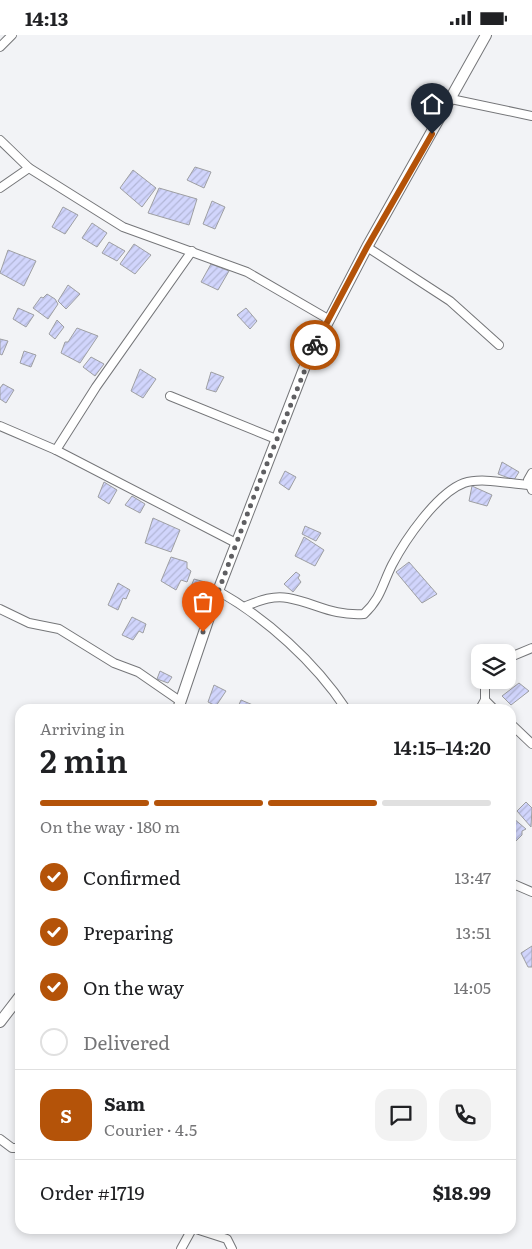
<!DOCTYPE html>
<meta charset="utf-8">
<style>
body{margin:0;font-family:Literata,serif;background:#f2f2f2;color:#202124;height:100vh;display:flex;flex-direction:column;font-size:19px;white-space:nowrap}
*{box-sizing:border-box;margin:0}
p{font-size:16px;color:#757577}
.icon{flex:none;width:28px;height:28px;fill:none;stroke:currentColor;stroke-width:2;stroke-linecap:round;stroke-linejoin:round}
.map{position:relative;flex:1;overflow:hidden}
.side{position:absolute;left:15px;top:669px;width:501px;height:530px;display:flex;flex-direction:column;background:#fff;border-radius:15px;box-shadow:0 2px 8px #0003}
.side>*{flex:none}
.buttons{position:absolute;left:471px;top:609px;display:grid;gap:10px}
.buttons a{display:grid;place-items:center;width:45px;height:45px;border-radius:10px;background:#fff;box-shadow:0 2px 8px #0003;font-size:25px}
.pin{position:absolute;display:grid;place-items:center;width:42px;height:42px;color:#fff;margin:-51px -21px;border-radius:50% 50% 50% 0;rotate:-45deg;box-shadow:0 0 5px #0007}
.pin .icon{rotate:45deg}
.courier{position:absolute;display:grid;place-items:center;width:50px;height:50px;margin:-25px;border:4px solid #b45309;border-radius:50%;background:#fff;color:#222;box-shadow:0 1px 6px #0007}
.overview em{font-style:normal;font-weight:600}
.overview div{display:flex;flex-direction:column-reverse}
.overview{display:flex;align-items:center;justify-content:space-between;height:85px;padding:0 25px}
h1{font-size:32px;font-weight:600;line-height:38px}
.bar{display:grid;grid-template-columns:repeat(4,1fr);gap:8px 5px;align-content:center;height:60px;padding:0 25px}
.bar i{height:6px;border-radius:4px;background:#e0e0e0}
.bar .current{background:#b45309}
.bar p{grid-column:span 4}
.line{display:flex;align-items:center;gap:12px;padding:0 25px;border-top:1px solid #e0e0e0}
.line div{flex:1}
.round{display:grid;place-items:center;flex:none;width:52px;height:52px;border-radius:15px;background:#f2f2f2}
ol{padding:0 25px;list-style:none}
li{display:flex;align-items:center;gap:15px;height:55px}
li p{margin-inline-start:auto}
li .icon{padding:5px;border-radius:50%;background:#b45309;color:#fff;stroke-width:4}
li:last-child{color:#757577}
li i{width:28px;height:28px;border:2px solid #e0e0e0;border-radius:50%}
.status{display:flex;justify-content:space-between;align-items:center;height:35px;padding:0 25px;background:#fff;direction:ltr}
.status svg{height:14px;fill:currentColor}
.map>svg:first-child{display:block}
</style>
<div class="status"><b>14:13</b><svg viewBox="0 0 49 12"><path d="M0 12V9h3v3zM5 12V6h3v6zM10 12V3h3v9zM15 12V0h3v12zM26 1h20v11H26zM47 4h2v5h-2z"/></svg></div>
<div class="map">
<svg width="532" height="1214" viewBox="0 0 532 1214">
<defs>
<pattern id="building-hatch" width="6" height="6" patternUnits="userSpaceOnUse" patternTransform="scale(1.25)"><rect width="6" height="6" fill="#d1d5fc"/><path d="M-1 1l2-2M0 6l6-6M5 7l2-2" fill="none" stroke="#b2b6d7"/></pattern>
</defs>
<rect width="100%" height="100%" fill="#f2f3f6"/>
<g fill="url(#building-hatch)" stroke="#9e9fa2">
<path d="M195 132 211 137 204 153 187 145Z"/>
<path d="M133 135 156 153 142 172 120 153Z"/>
<path d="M159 153 197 164 189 190 148 178Z"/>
<path d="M212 166 225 172 215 194 203 189Z"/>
<path d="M63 172 78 180 65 199 52 192Z"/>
<path d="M92 188 107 198 97 212 82 203Z"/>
<path d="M109 207 125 216 117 226 102 218Z"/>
<path d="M134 209 151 220 135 239 120 229Z"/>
<path d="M8 215 36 226 24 251 0 238Z"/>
<path d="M211 229 229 236 218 255 201 247Z"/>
<path d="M68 250 80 259 66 274 58 266Z"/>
<path d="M47 259 55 264 58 269 48 284 33 273 41 262 43 263Z"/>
<path d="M18 273 34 280 26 292 13 284Z"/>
<path d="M246 273 257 286 250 294 237 280Z"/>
<path d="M57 285 64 292 55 304 49 299Z"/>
<path d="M77 293 98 301 80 328 61 318 65 307H68Z"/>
<path d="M0 304 8 306 2 320 0 319Z"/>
<path d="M24 316 36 320 31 332 20 328Z"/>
<path d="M91 322 104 329 95 341 83 332Z"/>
<path d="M140 334 156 344 143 363 131 356Z"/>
<path d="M211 337 224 342 216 357 206 354Z"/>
<path d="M3 349 14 355 6 368 0 364V353Z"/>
<path d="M502 427 519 437 514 445 498 439Z"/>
<path d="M285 436 296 442 289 455 279 448Z"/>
<path d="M104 447 117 455 109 469 98 462Z"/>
<path d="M472 451 492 460 487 471 469 466Z"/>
<path d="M132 461 145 469 140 478 125 470Z"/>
<path d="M153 483 180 495 171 517 145 508Z"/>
<path d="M305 491 321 498 316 506 302 499Z"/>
<path d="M304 502 324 515 315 531 295 521Z"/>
<path d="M171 522 187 527V533L191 536 187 547 181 545 176 555 161 546Z"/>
<path d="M409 527 437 559 422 568 396 537Z"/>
<path d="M296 537 300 540 298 543 301 547 293 557 284 549Z"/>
<path d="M194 544 205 547 195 572 185 567Z"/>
<path d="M118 548 130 555 126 564 123 563 118 575 108 570Z"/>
<path d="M132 582 146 589 143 598 139 596 133 605 122 600Z"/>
<path d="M160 636 172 642 168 648 157 644Z"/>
<path d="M519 648 529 656 511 670 502 661Z"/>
<path d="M214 650 226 656 216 671 208 667Z"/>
<path d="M241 665 260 673 237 674Z"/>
<path d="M526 767 532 773 531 792 517 776Z"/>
<path d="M513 783 526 794 522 796V800L511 811Z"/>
<path d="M532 911V932H528L521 918Z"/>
</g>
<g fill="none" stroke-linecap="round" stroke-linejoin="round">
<g stroke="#757679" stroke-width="10">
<g id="street">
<path d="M0 12 12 0"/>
<path d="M451 64 532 81"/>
<path d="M0 105 29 133 123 192 247 237 328 284"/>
<path d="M0 153 29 133"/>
<path d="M367 212 450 266 499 310"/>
<path d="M170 361 276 404"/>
<path d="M0 391 56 415 236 508"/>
<path d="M56 415 96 352 192 216"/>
<path d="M532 438 528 445 532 455"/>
<path d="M218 556C266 583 315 627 346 674"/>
<path d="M246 571C259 566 273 560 288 563 316 568 331 581 364 579 381 563 382 550 392 530 405 505 437 458 464 448 482 442 510 449 529 450"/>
<path d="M0 574 29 588 59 594 114 628 138 637 180 666"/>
<path d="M508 623 532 613"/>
<path d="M485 665 494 674"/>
<path d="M480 674 485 665V645"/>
<path d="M511 689 532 709"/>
<path d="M511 848 532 857"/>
<path d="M0 1104 12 1113H20"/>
<path d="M196 1194 227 1204 232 1214"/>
<path d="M181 1214 192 1194"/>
</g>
</g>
<g stroke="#757679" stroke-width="12">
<g id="secondary">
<path d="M178 674 218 556 305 331 367 212 486 0"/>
<path d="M0 987 20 961"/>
</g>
</g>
<use href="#street" stroke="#fff" stroke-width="8"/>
<use href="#secondary" stroke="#fff" stroke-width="10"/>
</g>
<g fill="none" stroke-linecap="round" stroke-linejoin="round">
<path stroke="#5f5f62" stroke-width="5" stroke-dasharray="0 9" d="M203 597 256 456 315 310"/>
<path stroke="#b45309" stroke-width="6" d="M315 310 367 212 432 99"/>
</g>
</svg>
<div class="buttons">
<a><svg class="icon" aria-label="layers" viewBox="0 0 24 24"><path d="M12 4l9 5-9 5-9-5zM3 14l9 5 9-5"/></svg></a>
</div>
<div class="pin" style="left:203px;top:597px;background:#ea580c"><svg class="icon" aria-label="bag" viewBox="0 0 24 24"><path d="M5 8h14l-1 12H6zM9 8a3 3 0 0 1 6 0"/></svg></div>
<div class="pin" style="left:432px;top:99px;background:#1f2937"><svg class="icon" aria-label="home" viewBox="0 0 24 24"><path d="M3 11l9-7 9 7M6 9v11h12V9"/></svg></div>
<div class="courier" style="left:315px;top:310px"><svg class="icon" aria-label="bike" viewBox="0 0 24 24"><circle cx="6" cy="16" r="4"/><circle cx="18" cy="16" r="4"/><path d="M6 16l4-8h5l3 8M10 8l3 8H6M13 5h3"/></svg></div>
<section class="side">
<div class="overview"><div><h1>2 min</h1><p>Arriving in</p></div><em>14:15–14:20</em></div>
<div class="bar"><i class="current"></i><i class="current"></i><i class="current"></i><i></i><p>On the way · 180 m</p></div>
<ol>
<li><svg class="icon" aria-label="check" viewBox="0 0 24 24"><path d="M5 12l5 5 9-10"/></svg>Confirmed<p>13:47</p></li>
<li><svg class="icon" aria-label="check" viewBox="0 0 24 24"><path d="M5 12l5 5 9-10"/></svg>Preparing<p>13:51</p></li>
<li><svg class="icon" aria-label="check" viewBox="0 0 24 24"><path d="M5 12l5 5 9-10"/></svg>On the way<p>14:05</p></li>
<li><i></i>Delivered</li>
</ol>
<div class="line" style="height:90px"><b class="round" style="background:#b45309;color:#fff">S</b><div><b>Sam</b><p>Courier · 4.5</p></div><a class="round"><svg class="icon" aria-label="chat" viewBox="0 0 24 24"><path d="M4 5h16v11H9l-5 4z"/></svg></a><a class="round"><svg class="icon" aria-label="phone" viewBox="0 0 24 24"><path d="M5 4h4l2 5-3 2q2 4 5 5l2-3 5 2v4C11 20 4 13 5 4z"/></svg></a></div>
<div class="line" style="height:65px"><div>Order #1719</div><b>$18.99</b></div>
</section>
</div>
